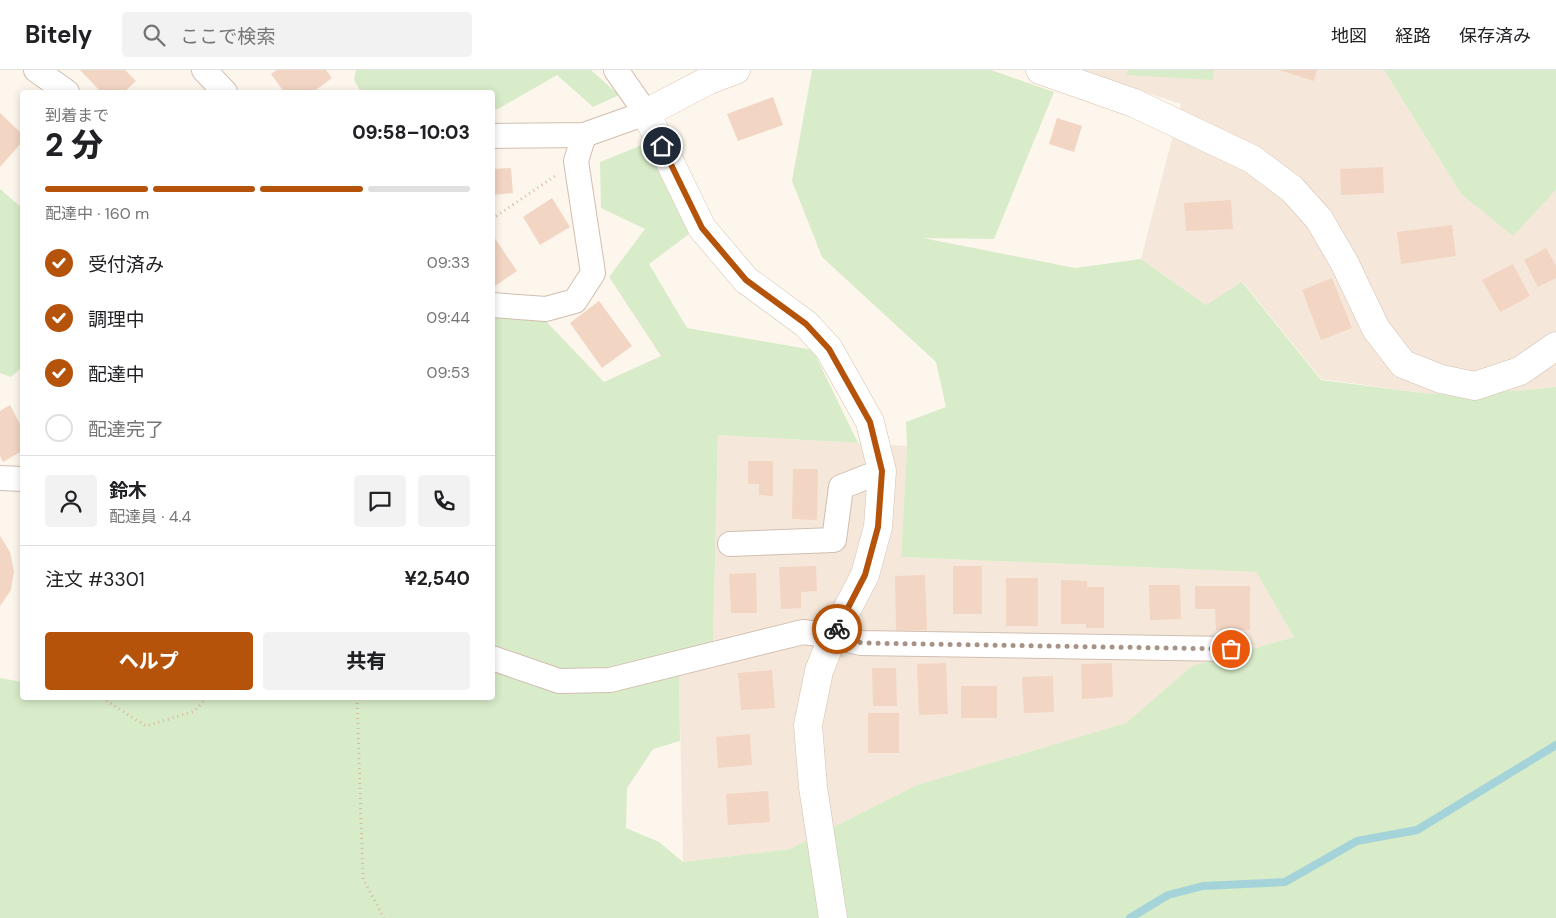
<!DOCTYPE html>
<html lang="ja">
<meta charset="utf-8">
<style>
body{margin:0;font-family:"DM Sans","Noto Sans JP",sans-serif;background:#f2f2f2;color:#202124;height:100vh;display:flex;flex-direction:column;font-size:19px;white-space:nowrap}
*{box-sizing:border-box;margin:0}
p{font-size:16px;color:#757577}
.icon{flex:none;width:28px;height:28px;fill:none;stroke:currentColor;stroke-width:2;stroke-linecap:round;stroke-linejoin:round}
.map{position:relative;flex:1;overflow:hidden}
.sheet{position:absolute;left:20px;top:20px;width:475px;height:610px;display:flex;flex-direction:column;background:#fff;border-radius:5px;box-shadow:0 2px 8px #0003}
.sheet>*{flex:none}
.pin{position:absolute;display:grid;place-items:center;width:42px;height:42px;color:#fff;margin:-21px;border:2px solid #fff;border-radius:50%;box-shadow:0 1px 5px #0007}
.courier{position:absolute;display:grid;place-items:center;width:50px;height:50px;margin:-25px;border:4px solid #b45309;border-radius:50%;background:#fff;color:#222;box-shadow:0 1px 6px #0007}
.overview em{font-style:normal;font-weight:800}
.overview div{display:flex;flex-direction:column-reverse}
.overview{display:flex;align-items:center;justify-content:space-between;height:85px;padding:0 25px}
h1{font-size:32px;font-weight:800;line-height:38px}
.bar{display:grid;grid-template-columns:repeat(4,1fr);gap:8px 5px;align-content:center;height:60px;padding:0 25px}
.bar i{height:6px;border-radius:4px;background:#e0e0e0}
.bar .current{background:#b45309}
.bar p{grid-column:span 4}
.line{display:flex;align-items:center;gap:12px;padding:0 25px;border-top:1px solid #e0e0e0}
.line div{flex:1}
.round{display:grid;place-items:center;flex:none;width:52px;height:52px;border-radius:5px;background:#f2f2f2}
ol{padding:0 25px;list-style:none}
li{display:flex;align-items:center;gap:15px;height:55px}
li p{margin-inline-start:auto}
li .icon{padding:5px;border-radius:50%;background:#b45309;color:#fff;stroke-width:4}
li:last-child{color:#757577}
li i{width:28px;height:28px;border:2px solid #e0e0e0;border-radius:50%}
.cta{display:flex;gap:10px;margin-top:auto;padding:10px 25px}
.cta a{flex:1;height:58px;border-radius:5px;background:#b45309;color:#fff;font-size:20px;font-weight:800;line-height:58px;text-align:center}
.cta a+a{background:#f2f2f2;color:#202124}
header{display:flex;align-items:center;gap:30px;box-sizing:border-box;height:70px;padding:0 25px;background:#fff;border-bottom:1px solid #e0e0e0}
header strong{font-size:24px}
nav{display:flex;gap:28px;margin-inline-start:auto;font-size:18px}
.search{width:350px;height:45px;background:#f2f2f2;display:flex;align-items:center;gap:12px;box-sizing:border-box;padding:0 18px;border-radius:5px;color:#757577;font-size:19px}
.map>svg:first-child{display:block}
</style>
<header>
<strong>Bitely</strong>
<div class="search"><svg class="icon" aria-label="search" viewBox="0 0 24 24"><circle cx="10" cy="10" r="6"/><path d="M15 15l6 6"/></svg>ここで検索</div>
<nav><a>地図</a><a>経路</a><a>保存済み</a></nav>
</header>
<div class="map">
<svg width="1556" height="848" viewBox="0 0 1556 848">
<rect width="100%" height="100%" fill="#fdf6ec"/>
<g fill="#f5e8da">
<path d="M1076 0H1384L1461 124 1513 165 1556 120V317L1527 320 1431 324 1321 309 1243 212 1206 235 1141 189 1181 34Z"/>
<path d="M718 365 907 376 901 487 1256 502 1294 567 1192 596 1127 653 917 715 790 779 683 792 679 601 713 575Z"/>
</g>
<g fill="#d8ecc9">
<path d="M356 0H591L619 25 593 37 557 5 498 39H493L492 22H361L354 10Z"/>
<path d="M812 0H991L1054 22 994 169 923 168 1075 198 1141 189 1206 235 1242 212 1321 310 1431 324 1527 320 1556 317V848H0V608L22 612V628H492L493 247H542L604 312 661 286 609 207 645 159 601 138 600 92 647 73 693 161 649 194 687 258 813 280 858 373 718 365 713 575 679 601 680 671 653 679 627 718 626 758 659 772 683 792 790 779 917 715 1126 653 1192 596 1294 567 1256 502 901 487 907 376 906 352 946 337 936 292 822 187 792 111Z"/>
<path d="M1128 0H1214L1213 10 1126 5Z"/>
<path d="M1384 0H1556V120L1513 166 1461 124Z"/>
<path d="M0 119 22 138V297L11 307 0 303Z"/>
</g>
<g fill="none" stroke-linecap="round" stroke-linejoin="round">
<path stroke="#a5d3da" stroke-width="8" d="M1130 848 1168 825 1203 816 1285 812 1357 771 1417 760 1556 675"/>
</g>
<g fill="#f3d5c3">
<path d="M80 0H125L136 11 124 22H101Z"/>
<path d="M277 0H326L332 8 313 22H284L271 4Z"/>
<path d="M1279 0H1317L1314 11Z"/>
<path d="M773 27 783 55 738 71 727 44Z"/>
<path d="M0 43 22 64V72L0 97Z"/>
<path d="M1057 48 1082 56 1074 82 1049 74Z"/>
<path d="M1383 97 1384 123 1341 125 1340 99Z"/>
<path d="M511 98 513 123 492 125V99Z"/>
<path d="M552 128 570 157 540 175 523 147Z"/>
<path d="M1231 130 1233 159 1186 161 1184 133Z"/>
<path d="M1452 155 1456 186 1401 194 1397 162Z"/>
<path d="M492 164 517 201 492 218Z"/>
<path d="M1546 178 1556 196V208L1538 217 1524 190Z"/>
<path d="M1513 194 1530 226 1500 242 1482 210Z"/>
<path d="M1332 208 1352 258 1321 270 1302 220Z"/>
<path d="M599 231 632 276 602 298 570 253Z"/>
<path d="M10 335 22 358V381L3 392 0 386V341Z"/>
<path d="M748 391H773V426L759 425V414H748Z"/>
<path d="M793 399H818L817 450 792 449Z"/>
<path d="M0 466 10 482 14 501 11 520 0 536Z"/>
<path d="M816 496 817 521 801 522V538L781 539 779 497Z"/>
<rect x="953" y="496" width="29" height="48"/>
<path d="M756 503 757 543H731L729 504Z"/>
<path d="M925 505 927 560 896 561 895 506Z"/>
<rect x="1006" y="508" width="32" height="48"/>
<path d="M1061 510 1087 511V517H1104V558H1086V554H1061Z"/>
<path d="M1149 515H1180L1181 549 1150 550Z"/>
<path d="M1195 516H1250V560H1216L1215 539H1195Z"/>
<path d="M946 593 948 644 919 645 917 594Z"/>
<path d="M1112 593 1113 627 1082 629 1081 594Z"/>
<path d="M872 598H896L897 636H873Z"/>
<path d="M772 600 775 638 741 640 738 603Z"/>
<path d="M1053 606 1054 642 1024 643 1022 607Z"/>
<rect x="961" y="616" width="36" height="32"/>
<rect x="868" y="643" width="31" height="40"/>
<path d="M750 664 752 695 718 698 716 667Z"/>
<path d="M768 721 770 752 728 755 726 724Z"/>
</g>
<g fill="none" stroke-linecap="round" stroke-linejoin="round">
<g stroke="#d1beb0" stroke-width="26">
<g id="street">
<path d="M36 0 67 22"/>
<path d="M204 0 225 22"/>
<path d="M492 66 584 65 646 43 616 0"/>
<path d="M492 235 546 239 575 231 593 203 576 91 584 65"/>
<path d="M0 408 22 409"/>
<path d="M730 474 834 470 841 417 882 401"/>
<path d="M492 588 559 611 610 610 803 562 833 566 861 573 1231 579"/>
</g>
</g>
<g stroke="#d6c0b0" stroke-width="29">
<g id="secondary">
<path d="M736 0 707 11 646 43 702 158 746 210 806 254 829 279 870 352 882 401 878 457 865 505 833 566 819 601 808 655 813 717 833 848"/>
<path d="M1040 0 1134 33 1252 89 1292 119 1319 149 1344 192 1376 259 1403 294 1441 309 1475 316 1520 301 1556 276"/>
</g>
</g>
<g stroke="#d9b8a5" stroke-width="3" stroke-dasharray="1 4" stroke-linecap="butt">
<path d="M492 149 555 106"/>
<path d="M102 628 146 656 195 641 206 628"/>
<path d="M357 628 363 809 384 848"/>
</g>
<use href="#street" stroke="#fff" stroke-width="24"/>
<use href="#secondary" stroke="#fff" stroke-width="28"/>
</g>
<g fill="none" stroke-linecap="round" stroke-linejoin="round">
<path stroke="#a89285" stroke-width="5" stroke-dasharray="0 9" d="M837 559 833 566 862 573 1231 579"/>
<path stroke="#b45309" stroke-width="6" d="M662 76 702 158 746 210 806 254 829 279 870 352 882 401 878 457 865 505 837 559"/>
</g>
</svg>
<div class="pin" style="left:1231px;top:579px;background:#ea580c"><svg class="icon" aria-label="bag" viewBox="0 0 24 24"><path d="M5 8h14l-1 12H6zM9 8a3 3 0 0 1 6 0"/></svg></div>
<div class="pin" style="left:662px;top:76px;background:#1f2937"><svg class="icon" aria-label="home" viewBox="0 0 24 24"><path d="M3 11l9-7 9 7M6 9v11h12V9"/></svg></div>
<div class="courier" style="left:837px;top:559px"><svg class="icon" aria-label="bike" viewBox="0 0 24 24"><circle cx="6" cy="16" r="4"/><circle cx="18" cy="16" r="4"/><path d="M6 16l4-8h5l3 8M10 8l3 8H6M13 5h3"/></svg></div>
<section class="sheet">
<div class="overview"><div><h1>2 分</h1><p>到着まで</p></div><em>09:58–10:03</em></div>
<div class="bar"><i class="current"></i><i class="current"></i><i class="current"></i><i></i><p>配達中 · 160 m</p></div>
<ol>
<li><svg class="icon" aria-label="check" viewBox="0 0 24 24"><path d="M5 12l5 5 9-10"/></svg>受付済み<p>09:33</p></li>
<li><svg class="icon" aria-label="check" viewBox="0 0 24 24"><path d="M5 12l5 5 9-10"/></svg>調理中<p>09:44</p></li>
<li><svg class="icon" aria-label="check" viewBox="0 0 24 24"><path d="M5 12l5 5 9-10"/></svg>配達中<p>09:53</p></li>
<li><i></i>配達完了</li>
</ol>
<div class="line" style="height:90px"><a class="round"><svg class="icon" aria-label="person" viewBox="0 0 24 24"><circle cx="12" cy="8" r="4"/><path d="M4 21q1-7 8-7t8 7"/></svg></a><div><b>鈴木</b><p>配達員 · 4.4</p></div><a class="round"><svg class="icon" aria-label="chat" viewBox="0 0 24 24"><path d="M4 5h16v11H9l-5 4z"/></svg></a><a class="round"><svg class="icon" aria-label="phone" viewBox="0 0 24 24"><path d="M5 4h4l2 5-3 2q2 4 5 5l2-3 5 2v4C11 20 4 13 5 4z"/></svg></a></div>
<div class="line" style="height:65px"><div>注文 #3301</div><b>¥2,540</b></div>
<div class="cta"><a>ヘルプ</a><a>共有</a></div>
</section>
</div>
